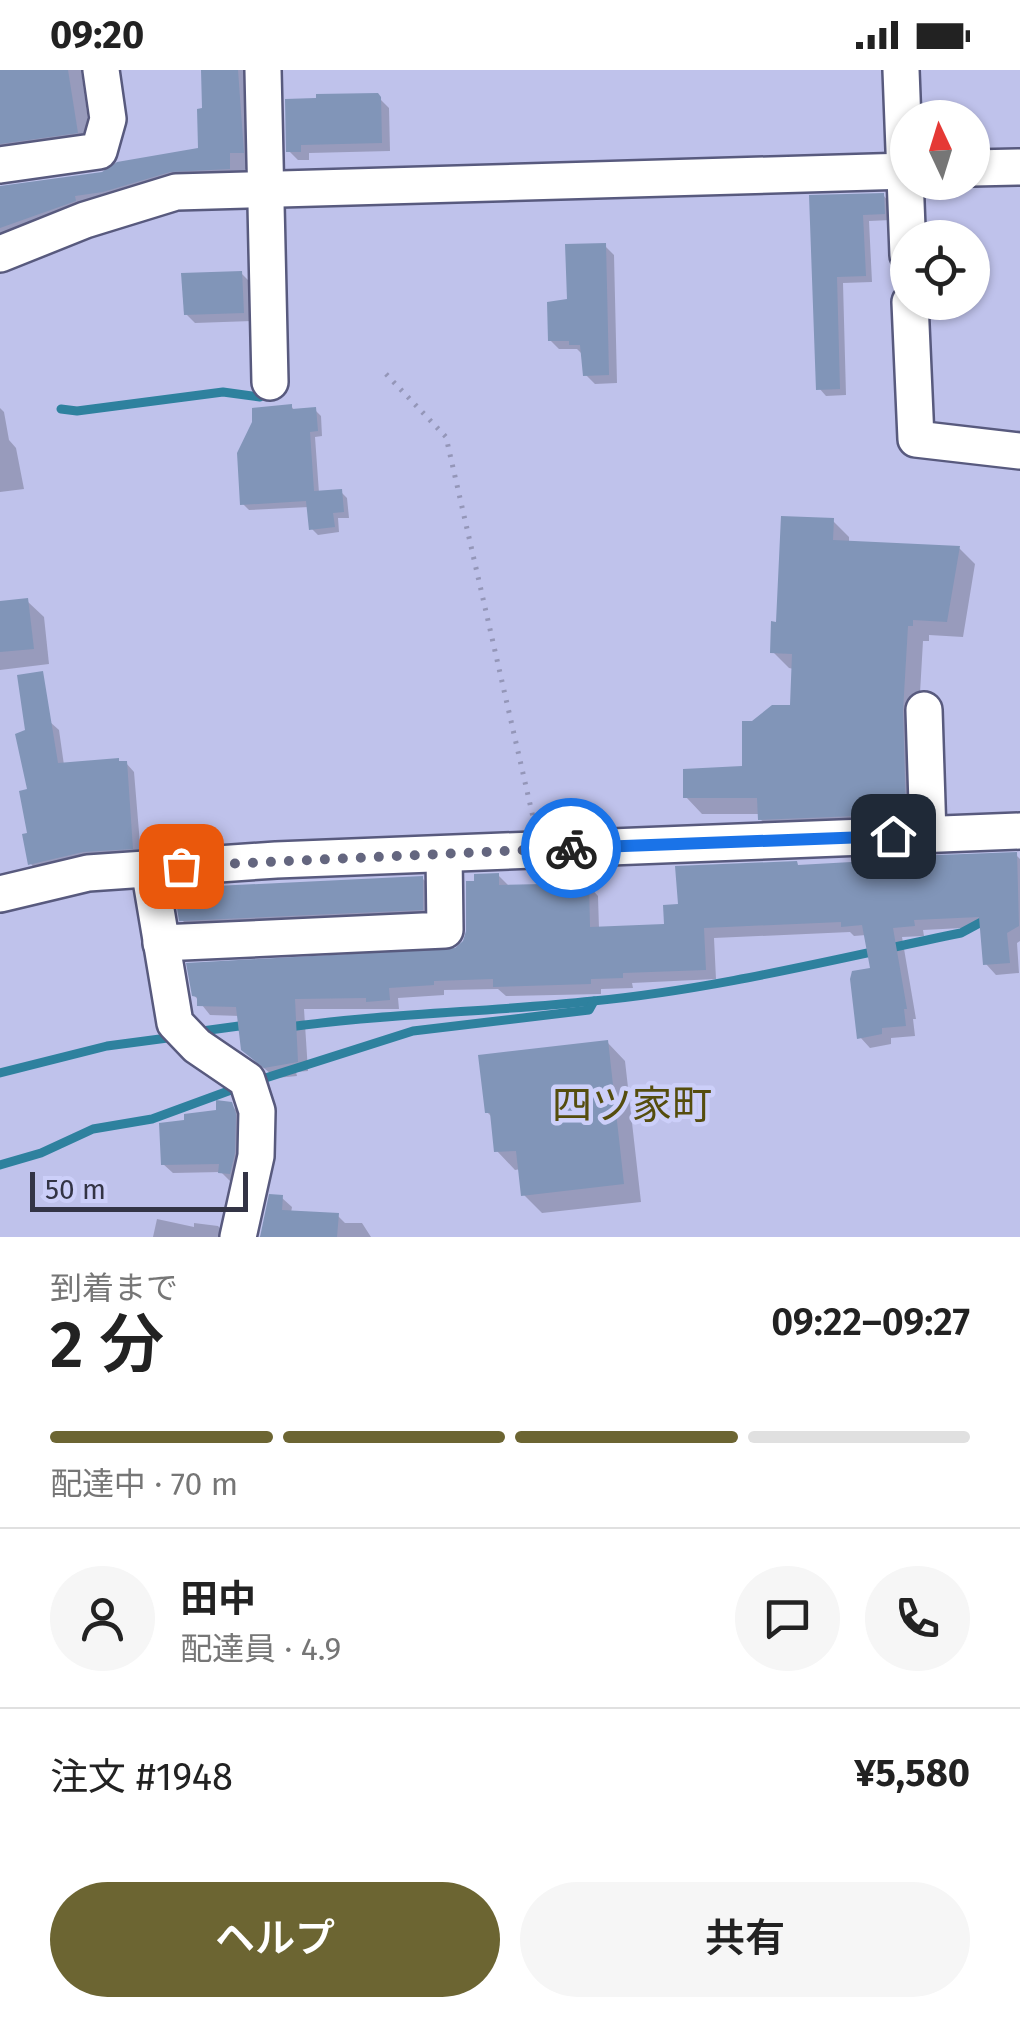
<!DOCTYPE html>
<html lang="ja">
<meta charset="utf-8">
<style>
body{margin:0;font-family:"Fira Sans","Noto Sans JP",sans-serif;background:#f6f6f6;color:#222;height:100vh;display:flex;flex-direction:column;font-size:38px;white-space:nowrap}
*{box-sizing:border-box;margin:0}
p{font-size:32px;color:#767676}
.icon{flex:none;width:55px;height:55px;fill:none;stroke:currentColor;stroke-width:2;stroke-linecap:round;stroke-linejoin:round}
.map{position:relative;height:1167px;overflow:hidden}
.sheet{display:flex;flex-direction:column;background:#fff;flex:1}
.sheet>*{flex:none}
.needle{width:65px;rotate:356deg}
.tools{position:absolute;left:890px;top:30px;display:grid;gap:20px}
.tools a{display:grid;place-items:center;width:100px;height:100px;border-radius:50%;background:#fff;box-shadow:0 2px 8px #0004;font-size:50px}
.scale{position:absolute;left:30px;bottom:25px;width:218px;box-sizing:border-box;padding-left:10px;border:5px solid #333445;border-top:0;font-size:28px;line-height:35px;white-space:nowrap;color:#333445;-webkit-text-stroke:8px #cccff9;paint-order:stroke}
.pin{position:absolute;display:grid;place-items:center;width:85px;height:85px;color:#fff;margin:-42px;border-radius:20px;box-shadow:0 5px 15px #0006}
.courier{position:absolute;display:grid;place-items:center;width:100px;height:100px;margin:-50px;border:8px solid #1a73e8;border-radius:50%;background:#fff;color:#222;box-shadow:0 2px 12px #0007}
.overview em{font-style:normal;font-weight:600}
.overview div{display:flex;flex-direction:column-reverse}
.overview{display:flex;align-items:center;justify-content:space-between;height:170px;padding:0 50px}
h1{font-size:65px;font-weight:600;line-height:75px}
.bar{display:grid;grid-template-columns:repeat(4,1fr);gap:15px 10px;align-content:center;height:120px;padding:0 50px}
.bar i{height:12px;border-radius:8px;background:#e0e0e0}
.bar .selected{background:#6c6532}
.bar p{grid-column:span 4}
.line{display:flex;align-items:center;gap:25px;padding:0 50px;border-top:2px solid #e0e0e0}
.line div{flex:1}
.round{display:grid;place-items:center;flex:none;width:105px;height:105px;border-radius:52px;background:#f6f6f6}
.button{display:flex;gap:20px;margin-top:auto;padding:20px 50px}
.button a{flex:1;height:115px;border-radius:60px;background:#6c6532;color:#fff;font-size:40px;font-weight:600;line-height:115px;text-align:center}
.button a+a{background:#f6f6f6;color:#222}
.status{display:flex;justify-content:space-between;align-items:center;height:70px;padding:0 50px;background:#fff;direction:ltr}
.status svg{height:28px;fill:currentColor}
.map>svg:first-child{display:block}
</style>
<div class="status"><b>09:20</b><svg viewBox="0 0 49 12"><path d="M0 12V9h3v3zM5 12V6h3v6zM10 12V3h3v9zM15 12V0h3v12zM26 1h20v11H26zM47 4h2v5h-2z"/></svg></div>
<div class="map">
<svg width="1020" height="1167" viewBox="0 0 1020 1167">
<rect width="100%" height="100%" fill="#bfc2eb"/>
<g fill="#0003">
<path d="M0 0H81L92 78 0 98Z"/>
<path d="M204 0H254L259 98 245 99V114L0 176V118L103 104 201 80 205 41Z"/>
<path d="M377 26 389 38 390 81 309 83V90H298L289 81Z"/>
<path d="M883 125 890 133 891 150 869 151 872 212 843 213 846 325 826 326 819 318 812 128Z"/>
<path d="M605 176 614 185 617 313 595 314 586 305 581 283 577 279H559L550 270 569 231Z"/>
<path d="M241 203 251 213 252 251 195 253 186 244Z"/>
<path d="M291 336 295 341 315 340 321 346 322 366 315 367 319 423 341 422 347 428 349 448H338L339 462 318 465 312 459 309 437 249 440 243 434Z"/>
<path d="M0 338 4 342 9 370 16 378 24 419 0 422Z"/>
<path d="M833 451 849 467V473L959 478 975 494 963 567 929 565V571H923L918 658 921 759 777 765 760 749V744H702L686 727 744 699 792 638 794 599 789 598 773 582 778 554Z"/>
<path d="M27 531 44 547 49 594 0 600V534Z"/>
<path d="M50 652 59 660 64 695 126 693 134 702 141 786 39 803 31 794 30 721Z"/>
<path d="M1016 785 1020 789V871L1017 873 1019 903 996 905 986 894 982 857 923 860 924 866 902 867 916 949H913L915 966 891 968V974L870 978 860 967 873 900 866 865 854 866 850 862 714 868 716 909 632 913 633 918 601 919V924L506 926 498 919 444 920V925L398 928 399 939H304L308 1001 296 1002 297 1006 276 1008 254 990 240 946 210 945 194 925 456 881 465 872 498 805 510 817 588 815 598 826 599 859 666 856 681 836 800 798Z"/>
<path d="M422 808 431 817V848L191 859 182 850Z"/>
<path d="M607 972 625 991 641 1132 542 1143 524 1125 521 1099 515 1100 497 1081 493 1048 487 1042Z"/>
<path d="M230 1034 240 1044 239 1112 230 1111 221 1102 173 1103 163 1094 187 1052 219 1042Z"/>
<path d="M282 1128 292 1137 291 1143 338 1146 345 1153H362L371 1167H260Z"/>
<path d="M157 1149 194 1157V1153L218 1156 228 1167H153Z"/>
</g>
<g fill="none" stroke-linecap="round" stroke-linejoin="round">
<g stroke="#2e819e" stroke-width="9">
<path d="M61 339 77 341 223 322 260 327V317"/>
<path d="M289 957C390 943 492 942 593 931 717 919 839 888 961 863L987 849"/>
<path d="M195 962 239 956 249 958"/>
<path d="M0 1003 107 976 175 967"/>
<path d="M256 1011 413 961 589 940 594 931"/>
<path d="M0 1095 41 1083 93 1059 152 1049 242 1016"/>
</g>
</g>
<g fill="#8195b8">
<path d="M0 0H68L78 63 0 74Z"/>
<path d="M201 0H238L244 83H230V99L170 102 103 122 75 126 76 131 0 158V116L102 102 117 92 198 78 197 39 202 38Z"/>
<path d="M378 23 381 27 382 73 301 75V82H286L285 29 316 28V24Z"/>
<path d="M884 123 885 144 863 145 866 206 837 207 840 319 816 320 809 125Z"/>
<path d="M606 173 609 305 583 306 580 275H569V271H548L547 232 567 229 565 174Z"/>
<path d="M242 201 244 243 184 245 181 203Z"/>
<path d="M292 334V339L316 337 318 361 310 362 314 421 342 419 344 442 333 443 335 457 309 460 306 431 240 435 237 383 252 352V338Z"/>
<path d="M781 446 834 448 833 470 960 476 947 552 913 550V556H908L903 641 906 744 758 750 757 728H683V699L742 696V651H752L772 635H790L792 584 770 583 771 551 776 552Z"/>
<path d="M28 528 34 579 0 582V531Z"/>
<path d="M43 601 58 693 119 688V691H127L133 779 83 782 28 795 22 764 27 763 19 721 27 719 15 664 25 660 17 605Z"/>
<path d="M1017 782 1019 856 1007 863 1010 893 983 895 979 847 914 850 915 856 893 858 907 939H904L906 956 882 958V964L857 969 850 909 852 901 870 898 862 855 841 857V852L704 858 706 900 623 903V908L591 909V914L493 917V909L434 911V915L389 918 390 930 366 932V928L295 929 298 992 264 998 241 980 236 937 197 936V927L192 926 186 893 455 878 463 871 466 861V811H474V804L499 803V815L589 813 590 857 664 854 663 835 678 834 675 796 797 791 798 795 887 790 886 787Z"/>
<path d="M423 806V840L179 851 174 818Z"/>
<path d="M608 970 624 1114 521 1126 516 1081 494 1082 490 1043H485L478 985Z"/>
<path d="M216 1030 232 1032 236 1044 235 1083 230 1104 218 1103 219 1094 161 1095 159 1053 184 1050V1044L216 1040Z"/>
<path d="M269 1124 283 1125 282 1140 339 1143 337 1167H260Z"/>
</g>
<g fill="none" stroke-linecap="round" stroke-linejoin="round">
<g stroke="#585a7e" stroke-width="40">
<g id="minor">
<path d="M263 0 270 312"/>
<path d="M901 0 908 185"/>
<path d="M0 95 99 81 108 49 101 0"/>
<path d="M972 98 1020 97"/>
<path d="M0 184 85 150 176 122 908 101"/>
<path d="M910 232 916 369 1020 381"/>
<path d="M924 640 928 765"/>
<path d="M149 798 175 953 197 976 247 1010 257 1041 256 1086 238 1167"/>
<path d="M0 824 88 803 276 790 1020 761"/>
<path d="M161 873 445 860 444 784"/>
</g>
</g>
<path stroke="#9496b8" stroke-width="5" stroke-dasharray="2.5 8" stroke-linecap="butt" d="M386 304 446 367 533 747"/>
<use href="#minor" stroke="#fff" stroke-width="35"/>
</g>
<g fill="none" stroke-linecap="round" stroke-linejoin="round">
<path stroke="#64667f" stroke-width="10" stroke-dasharray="0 18" d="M181 796 571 778"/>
<path stroke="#1a73e8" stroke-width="12" d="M571 778 893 766"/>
</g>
<g text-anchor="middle" stroke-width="9" stroke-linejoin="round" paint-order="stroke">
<g font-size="40" fill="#554d0d" stroke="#cccff9">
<text x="632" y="1049">四ツ家町</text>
</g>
</g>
</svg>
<div class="tools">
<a><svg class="needle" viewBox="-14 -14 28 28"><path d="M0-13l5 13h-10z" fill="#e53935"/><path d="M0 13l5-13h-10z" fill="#767676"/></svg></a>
<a><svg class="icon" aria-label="locate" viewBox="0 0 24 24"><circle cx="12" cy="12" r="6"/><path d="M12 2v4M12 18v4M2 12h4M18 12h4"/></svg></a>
</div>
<div class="scale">50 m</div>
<div class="pin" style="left:181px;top:796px;background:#ea580c"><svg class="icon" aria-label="bag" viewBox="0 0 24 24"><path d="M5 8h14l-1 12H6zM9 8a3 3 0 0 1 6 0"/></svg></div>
<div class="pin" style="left:893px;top:766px;background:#1f2937"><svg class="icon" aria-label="home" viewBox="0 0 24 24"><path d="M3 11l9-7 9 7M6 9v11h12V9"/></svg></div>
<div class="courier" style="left:571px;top:778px"><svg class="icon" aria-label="bike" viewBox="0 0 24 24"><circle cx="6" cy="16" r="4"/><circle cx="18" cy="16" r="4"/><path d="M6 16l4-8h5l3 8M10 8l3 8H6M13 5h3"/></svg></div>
</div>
<section class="sheet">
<div class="overview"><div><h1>2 分</h1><p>到着まで</p></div><em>09:22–09:27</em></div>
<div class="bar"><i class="selected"></i><i class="selected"></i><i class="selected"></i><i></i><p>配達中 · 70 m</p></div>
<div class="line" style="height:180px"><a class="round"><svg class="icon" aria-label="person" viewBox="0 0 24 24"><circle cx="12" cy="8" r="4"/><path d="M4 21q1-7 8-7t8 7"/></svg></a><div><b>田中</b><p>配達員 · 4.9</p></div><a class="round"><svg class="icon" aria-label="chat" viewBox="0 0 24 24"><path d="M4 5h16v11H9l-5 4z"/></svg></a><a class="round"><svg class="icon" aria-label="phone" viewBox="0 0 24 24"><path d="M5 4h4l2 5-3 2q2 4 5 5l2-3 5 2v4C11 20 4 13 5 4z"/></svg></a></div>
<div class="line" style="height:130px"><div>注文 #1948</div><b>¥5,580</b></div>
<div class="button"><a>ヘルプ</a><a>共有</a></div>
</section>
